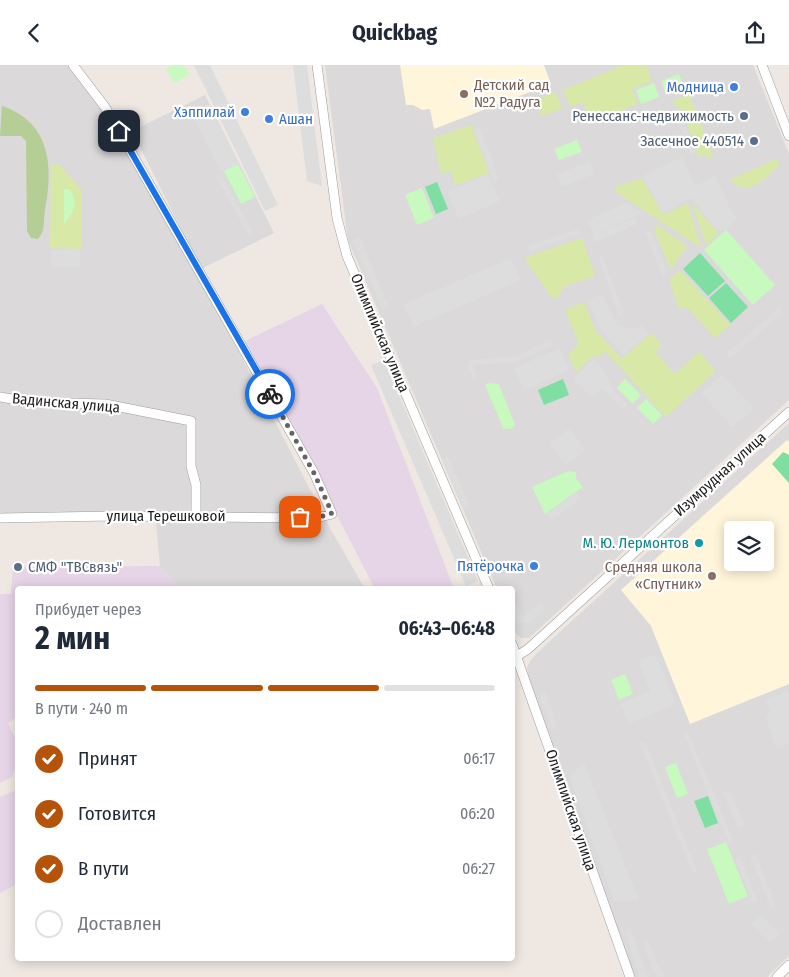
<!DOCTYPE html>
<html lang="ru">
<meta charset="utf-8">
<style>
body{margin:0;font-family:"Fira Sans Condensed",sans-serif;background:#f2f2f3;color:#1f2937;height:100vh;display:flex;flex-direction:column;font-size:19px;white-space:nowrap}
*{box-sizing:border-box;margin:0}
p{font-size:16px;color:#747a83}
.icon{flex:none;width:28px;height:28px;fill:none;stroke:currentColor;stroke-width:2;stroke-linecap:round;stroke-linejoin:round}
.map{position:relative;flex:1;overflow:hidden}
.drawer{position:absolute;left:15px;top:521px;width:500px;height:375px;display:flex;flex-direction:column;background:#fff;border-radius:5px;box-shadow:0 2px 12px #0003}
.drawer>*{flex:none}
.controls{position:absolute;left:724px;top:456px;display:grid;gap:10px}
.controls a{display:grid;place-items:center;width:50px;height:50px;border-radius:5px;background:#fff;box-shadow:0 2px 12px #0003;font-size:25px}
.pin{position:absolute;display:grid;place-items:center;width:42px;height:42px;color:#fff;margin:-21px;border-radius:10px;box-shadow:0 2px 8px #0006}
.courier{position:absolute;display:grid;place-items:center;width:50px;height:50px;margin:-25px;border:4px solid #1a73e8;border-radius:50%;background:#fff;color:#222;box-shadow:0 1px 6px #0007}
.summary em{font-style:normal;font-weight:700}
.summary div{display:flex;flex-direction:column-reverse}
.summary{display:flex;align-items:center;justify-content:space-between;height:85px;padding:0 20px}
h1{font-size:32px;font-weight:700;line-height:38px}
.bar{display:grid;grid-template-columns:repeat(4,1fr);gap:8px 5px;align-content:center;height:60px;padding:0 20px}
.bar i{height:6px;border-radius:4px;background:#e0e1e3}
.bar .current{background:#b45309}
.bar p{grid-column:span 4}
ol{padding:0 20px;list-style:none}
li{display:flex;align-items:center;gap:15px;height:55px}
li p{margin-inline-start:auto}
li .icon{padding:5px;border-radius:50%;background:#b45309;color:#fff;stroke-width:4}
li:last-child{color:#747a83}
li i{width:28px;height:28px;border:2px solid #e0e1e3;border-radius:50%}
header{display:flex;justify-content:space-between;align-items:center;height:65px;padding:0 20px;background:#fff;font-size:22px;font-weight:700}
.map>svg:first-child{display:block}
</style>
<header><svg class="icon" aria-label="back" viewBox="0 0 24 24"><path d="M15 5l-7 7 7 7"/></svg>Quickbag<svg class="icon" aria-label="share" viewBox="0 0 24 24"><path d="M12 15V3M7 8l5-5 5 5M5 13v7h14v-7"/></svg></header>
<div class="map">
<svg width="789" height="912" viewBox="0 0 789 912">
<rect width="100%" height="100%" fill="#eee7e2"/>
<g fill="#dbd9da" fill-rule="evenodd">
<path d="M0 0H67L105 47 239 287 331 465 365 524H182L160 501 155 447 0 448Z"/>
<path d="M325 0H753L789 89V335L529 573H521L515 568 513 561 512 524H497L348 175Z"/>
<path d="M205 30 274 168 201 204 132 66Z"/>
<path d="M789 358V891L767 912H631L528 613 527 603 530 596 538 587ZM732 465H765V498H732Z"/>
</g>
<g fill="#e6d4e7">
<path d="M322 239 377 323 454 524H375L322 421 243 277Z"/>
<path d="M160 501 182 524H18L17 652 8 658 17 677V696L12 712 0 718V529H11L13 502Z"/>
<path d="M17 725V819L0 828V732Z"/>
</g>
<g fill="#fff5da" fill-rule="evenodd">
<path d="M400 0H544L551 19 434 64 430 44 422 45 413 40H406Z"/>
<path d="M787 375 789 377V619L690 659 651 561 621 525ZM732 465H765V498H732Z"/>
</g>
<g fill="#d8e9a7">
<path d="M624 0H646L652 16 632 24 638 39 591 58 583 37 570 42 563 25Z"/>
<path d="M556 27 562 44 541 51 535 35Z"/>
<path d="M689 29 713 92 707 94 705 89 699 92 680 42 676 43 673 36Z"/>
<path d="M471 60 489 108 455 120 451 106 441 109 433 73Z"/>
<path d="M776 94 780 99C767 112 747 135 730 115Z"/>
<path d="M51 99 60 100 82 126 81 184 50 183Z"/>
<path d="M642 113 663 150 688 138 701 183 616 127 615 122Z"/>
<path d="M692 138 719 169 706 180Z"/>
<path d="M657 160 687 181 671 205 654 165Z"/>
<path d="M582 173 595 211 564 222 558 232 553 234 524 193Z"/>
<path d="M680 205 730 260 715 273 687 242 679 244 669 215Z"/>
<path d="M584 237 596 266 622 294 651 268 662 280 655 287 675 309 699 287 716 306 666 352 605 286 597 293 594 290 576 307 568 290 579 279 565 245Z"/>
</g>
<path fill="#b5ce96" d="M2 41C50 57 54 101 45 145 43 156 46 165 38 174L31 173 27 166 26 76 21 71H0Z"/>
<g fill="#c8f9be">
<path d="M173 0H184L189 10 174 18 166 4Z"/>
<path d="M679 9 684 22 666 29 661 16Z"/>
<path d="M654 18 659 32 641 39 636 25Z"/>
<path d="M577 75 582 87 559 95 554 84Z"/>
<path d="M238 99 255 132 241 139 224 106Z"/>
<path d="M422 123 434 153 417 160 405 130Z"/>
<path d="M64 124H69C80 138 73 147 64 160Z"/>
<path d="M726 165 775 220 753 240 704 185Z"/>
<path d="M625 314 641 330 633 339 617 323Z"/>
<path d="M488 318 499 319 515 360 511 364 503 363 485 320Z"/>
<path d="M646 334 662 350 653 359 637 343Z"/>
<path d="M568 406 576 407V413L583 422 545 449 532 422Z"/>
<path d="M625 609 633 629 619 635 611 615Z"/>
<path d="M676 698 688 729 677 733 665 702Z"/>
<path d="M726 777 748 831 729 839 707 784Z"/>
</g>
<g fill="#7fdea1">
<path d="M437 117 448 144 436 149 425 122Z"/>
<path d="M700 188 725 216 708 231 683 204Z"/>
<path d="M726 218 748 242 731 258 709 233Z"/>
<path d="M563 314 569 330 544 340 538 325Z"/>
<path d="M783 387 789 390V418L772 399Z"/>
<path d="M708 731 718 758 705 763 694 736Z"/>
</g>
<g fill="#ddd">
<path d="M194 0H210L278 140 265 146Z"/>
<path d="M293 0H307L322 121 307 116Z"/>
<path d="M208 39 239 98 221 107 191 48Z"/>
<path d="M679 43 696 88 691 90 674 45Z"/>
<path d="M480 62 499 114 493 116 474 64Z"/>
<path d="M683 92 695 121 715 111 729 138 727 140 738 154 726 165H717L691 133 662 148 643 110Z"/>
<path d="M590 97 595 109 561 122 557 109Z"/>
<path d="M221 109 254 169 249 172 216 112Z"/>
<path d="M488 109 500 136 459 154 447 127Z"/>
<path d="M626 138 642 148 593 169 587 155Z"/>
<path d="M634 153 637 159 595 177 592 170Z"/>
<path d="M578 164 580 169 530 186 528 181Z"/>
<path d="M644 165 651 167 667 206 663 213Z"/>
<path d="M360 172 389 242 382 245 352 175Z"/>
<rect x="51" y="185" width="29" height="17"/>
<path d="M602 189 624 249 619 251 598 190Z"/>
<path d="M511 193 521 215 413 262 404 239Z"/>
<path d="M602 229 618 261 636 264 642 260 649 269 624 290 601 265 587 235Z"/>
<path d="M779 243 783 248 728 295 727 288Z"/>
<path d="M551 274 553 280 517 297 475 300 473 303 477 314 473 316 468 300 471 295 517 291Z"/>
<path d="M560 283 569 305 524 325 514 303Z"/>
<path d="M593 294 604 306 613 324 628 339 624 344 602 324 592 334 573 314Z"/>
<path d="M384 295 478 516 466 521 371 300Z"/>
<path d="M723 309 754 344 732 363 701 328Z"/>
<path d="M569 363 586 385 566 400 549 378Z"/>
<path d="M448 390 470 441 464 444 443 395Z"/>
<path d="M576 427 581 434 551 456 546 449Z"/>
<path d="M513 532 522 551H525L540 537 545 543 530 558H517L513 549Z"/>
<path d="M655 589 676 639 628 659 620 639 650 626 638 596Z"/>
<path d="M789 626V678L777 684 765 652 770 645 765 635Z"/>
<path d="M546 627 558 663 552 665 539 629Z"/>
<path d="M688 666 734 777 729 779 683 668Z"/>
<path d="M639 676 646 678 698 807 693 809Z"/>
<path d="M584 697 639 835 627 837 614 836 569 711Z"/>
<path d="M722 726 731 728 745 761 738 763Z"/>
<path d="M756 789 776 842 771 844 750 791Z"/>
<path d="M740 791 758 837 753 838 735 793Z"/>
<path d="M761 849 780 868 770 878 751 859Z"/>
<path d="M630 862 648 912H639L625 867Z"/>
<path d="M648 875 660 903 666 912H657L654 907 643 877Z"/>
</g>
<g fill="none" stroke-linecap="round" stroke-linejoin="round">
<g stroke="#9e9e9e" stroke-width="10">
<g id="minor">
<path d="M317 0 337 153 347 191 489 524"/>
<path d="M762 0 789 71"/>
<path d="M0 332 29 337 105 339 191 356V401L196 420V451"/>
<path d="M0 453 112 451 316 453 332 449 314 408 126 78 105 42 73 0"/>
<path d="M512 579 630 912"/>
<path d="M517 591 528 584 789 347"/>
<path d="M777 912 789 900"/>
</g>
</g>
<use href="#minor" stroke="#fff" stroke-width="9"/>
</g>
<g fill="none" stroke-linecap="round" stroke-linejoin="round">
<path stroke="#666462" stroke-width="5" stroke-dasharray="0 9" d="M270 329 314 408 332 448 316 453 300 452"/>
<path stroke="#1a73e8" stroke-width="6" d="M119 66 270 329"/>
</g>
<g fill="#3f7fe0" stroke="#fff" stroke-width="2">
<circle cx="734" cy="22" r="5"/>
<circle cx="245" cy="47" r="5"/>
<circle cx="269" cy="54" r="5"/>
<circle cx="534" cy="501" r="5"/>
</g>
<g fill="#8d6e63" stroke="#fff" stroke-width="2">
<circle cx="464" cy="29" r="5"/>
<circle cx="712" cy="511" r="5"/>
</g>
<g fill="#5c6f8a" stroke="#fff" stroke-width="2">
<circle cx="744" cy="51" r="5"/>
<circle cx="754" cy="76" r="5"/>
<circle cx="18" cy="502" r="5"/>
</g>
<circle fill="#0f9aa8" stroke="#fff" stroke-width="2" cx="699" cy="478" r="5"/>
<g text-anchor="middle" stroke-width="4.5" stroke-linejoin="round" paint-order="stroke">
<g font-size="15" fill="#785e54" stroke="#fff" text-anchor="start">
<text x="474" y="25">Детский сад<tspan x="474" dy="17">№2 Радуга</tspan></text>
<text x="702" y="507" text-anchor="end">Средняя школа<tspan x="702" dy="17">«Спутник»</tspan></text>
</g>
<g font-size="15" fill="#366cbe" stroke="#fff" text-anchor="end">
<text x="724" y="27">Модница</text>
<text x="235" y="52">Хэппилай</text>
<text x="279" y="59" text-anchor="start">Ашан</text>
<text x="524" y="506">Пятёрочка</text>
</g>
<g font-size="15" fill="#4e5e75" stroke="#fff" text-anchor="end">
<text x="734" y="56">Ренессанс-недвижимость</text>
<text x="744" y="81">Засечное 440514</text>
<text x="28" y="507" text-anchor="start">СМФ "ТВСвязь"</text>
</g>
<g font-size="15" fill="#1d1d1d" stroke="#fff">
<text transform="translate(380 268) rotate(67)" y="5">Олимпийская улица</text>
<text transform="translate(66 338) rotate(5)" y="5">Вадинская улица</text>
<text transform="translate(720 409) rotate(-42)" y="5">Изумрудная улица</text>
<text x="166" y="456">улица Терешковой</text>
<text transform="translate(571 745) rotate(71)" y="5">Олимпийская улица</text>
</g>
<g font-size="15" fill="#0d838f" stroke="#fff" text-anchor="end">
<text x="689" y="483">М. Ю. Лермонтов</text>
</g>
</g>
</svg>
<div class="controls">
<a><svg class="icon" aria-label="layers" viewBox="0 0 24 24"><path d="M12 4l9 5-9 5-9-5zM3 14l9 5 9-5"/></svg></a>
</div>
<div class="pin" style="left:300px;top:452px;background:#ea580c"><svg class="icon" aria-label="bag" viewBox="0 0 24 24"><path d="M5 8h14l-1 12H6zM9 8a3 3 0 0 1 6 0"/></svg></div>
<div class="pin" style="left:119px;top:66px;background:#1f2937"><svg class="icon" aria-label="home" viewBox="0 0 24 24"><path d="M3 11l9-7 9 7M6 9v11h12V9"/></svg></div>
<div class="courier" style="left:270px;top:329px"><svg class="icon" aria-label="bike" viewBox="0 0 24 24"><circle cx="6" cy="16" r="4"/><circle cx="18" cy="16" r="4"/><path d="M6 16l4-8h5l3 8M10 8l3 8H6M13 5h3"/></svg></div>
<section class="drawer">
<div class="summary"><div><h1>2 мин</h1><p>Прибудет через</p></div><em>06:43–06:48</em></div>
<div class="bar"><i class="current"></i><i class="current"></i><i class="current"></i><i></i><p>В пути · 240 m</p></div>
<ol>
<li><svg class="icon" aria-label="check" viewBox="0 0 24 24"><path d="M5 12l5 5 9-10"/></svg>Принят<p>06:17</p></li>
<li><svg class="icon" aria-label="check" viewBox="0 0 24 24"><path d="M5 12l5 5 9-10"/></svg>Готовится<p>06:20</p></li>
<li><svg class="icon" aria-label="check" viewBox="0 0 24 24"><path d="M5 12l5 5 9-10"/></svg>В пути<p>06:27</p></li>
<li><i></i>Доставлен</li>
</ol>
</section>
</div>
